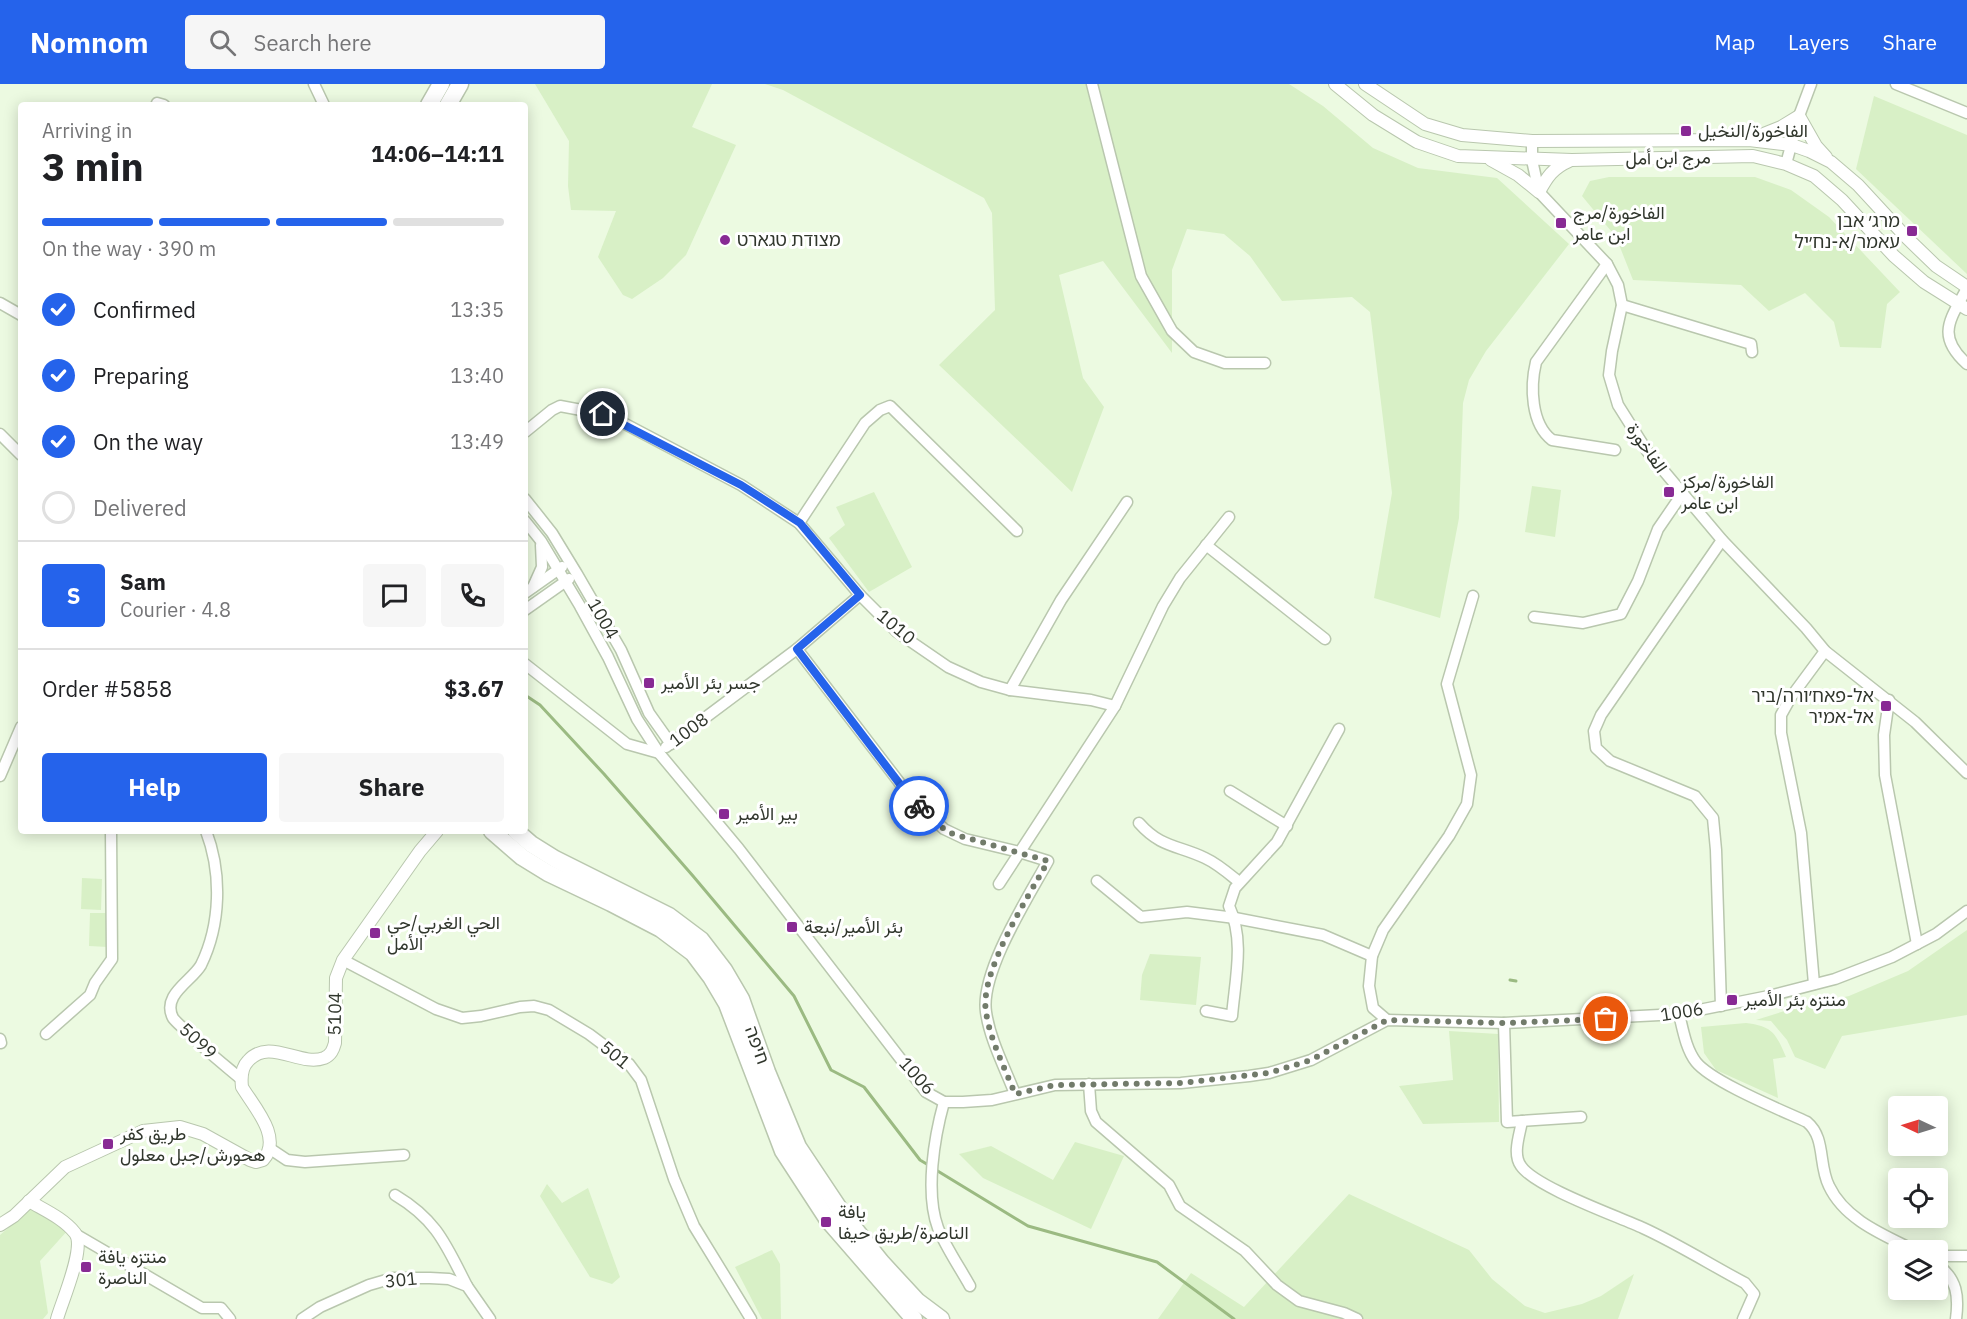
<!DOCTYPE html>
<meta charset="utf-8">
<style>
body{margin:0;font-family:"IBM Plex Sans",Vazirmatn,"Noto Sans Hebrew",sans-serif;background:#f6f6f6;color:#202124;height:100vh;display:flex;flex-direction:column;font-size:22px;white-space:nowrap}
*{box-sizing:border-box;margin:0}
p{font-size:20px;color:#757577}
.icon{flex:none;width:33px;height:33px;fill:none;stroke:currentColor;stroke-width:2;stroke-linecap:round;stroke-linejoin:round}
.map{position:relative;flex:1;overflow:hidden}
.sheet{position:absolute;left:18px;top:18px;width:510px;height:732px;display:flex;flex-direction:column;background:#fff;border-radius:6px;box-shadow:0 3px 15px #0003}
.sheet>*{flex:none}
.needle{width:39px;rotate:274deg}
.tools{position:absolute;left:1888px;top:1012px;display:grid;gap:12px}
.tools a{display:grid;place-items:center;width:60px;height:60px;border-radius:6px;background:#fff;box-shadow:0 3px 15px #0003;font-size:30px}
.pin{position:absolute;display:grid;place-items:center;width:51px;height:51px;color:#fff;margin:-26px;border:3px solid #fff;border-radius:50%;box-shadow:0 2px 6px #0007}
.courier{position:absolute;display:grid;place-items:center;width:60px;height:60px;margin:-30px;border:4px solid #2563eb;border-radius:50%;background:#fff;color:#222;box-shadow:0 2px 8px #0007}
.head em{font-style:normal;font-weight:700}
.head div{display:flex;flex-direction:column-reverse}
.head{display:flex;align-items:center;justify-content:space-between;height:102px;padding:0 24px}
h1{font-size:39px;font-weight:700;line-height:45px}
.bar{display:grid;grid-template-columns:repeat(4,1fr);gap:9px 6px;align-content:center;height:72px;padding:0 24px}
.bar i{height:8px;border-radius:4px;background:#e0e0e0}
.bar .active{background:#2563eb}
.bar p{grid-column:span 4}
.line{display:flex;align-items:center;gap:15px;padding:0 24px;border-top:2px solid #e0e0e0}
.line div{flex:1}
.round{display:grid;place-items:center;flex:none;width:63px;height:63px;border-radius:6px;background:#f6f6f6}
ol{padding:0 24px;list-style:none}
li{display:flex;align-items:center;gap:18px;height:66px}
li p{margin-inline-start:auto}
li .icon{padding:6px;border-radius:50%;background:#2563eb;color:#fff;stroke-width:4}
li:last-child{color:#757577}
li i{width:33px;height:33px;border:3px solid #e0e0e0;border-radius:50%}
.cta{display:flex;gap:12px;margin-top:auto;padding:12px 24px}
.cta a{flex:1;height:69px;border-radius:6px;background:#2563eb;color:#fff;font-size:24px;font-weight:700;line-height:69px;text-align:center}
.cta a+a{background:#f6f6f6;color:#202124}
header{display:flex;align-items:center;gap:36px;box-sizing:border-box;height:84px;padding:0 30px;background:#2563eb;color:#fff}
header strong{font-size:28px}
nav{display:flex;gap:33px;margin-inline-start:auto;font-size:21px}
.search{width:420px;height:54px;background:#f6f6f6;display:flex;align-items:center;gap:15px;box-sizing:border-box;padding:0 21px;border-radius:6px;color:#757577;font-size:22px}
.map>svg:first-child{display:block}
</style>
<header>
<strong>Nomnom</strong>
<div class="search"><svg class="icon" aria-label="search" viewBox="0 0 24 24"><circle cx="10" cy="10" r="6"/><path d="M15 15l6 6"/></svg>Search here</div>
<nav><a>Map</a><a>Layers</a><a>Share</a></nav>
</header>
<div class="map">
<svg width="1967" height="1235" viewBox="0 0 1967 1235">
<rect width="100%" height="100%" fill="#ecfae1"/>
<g fill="#d8f0c6">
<path d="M535 0H712L692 43 736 61 686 171 663 194 632 215 623 211 598 173 616 127 571 126 568 102 569 57Z"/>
<path d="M765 0H1289L1323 22 1373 64 1418 84 1497 94 1569 160 1486 267 1469 296 1463 319 1459 434 1440 534 1374 514 1392 409 1370 228 1352 213 1282 217 1250 172 1224 150 1187 145 1172 186V269L1103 177 1059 191 1083 294 1104 323 1072 408 939 281 995 226 992 129 984 114 783 6Z"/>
<path d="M1874 12 1967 51V190L1856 85Z"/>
<path d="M1609 93H1755L1791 106 1829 133 1900 208 1887 220 1881 264 1840 263 1834 238 1805 209 1769 227 1741 201 1633 196 1616 153 1582 112 1590 97Z"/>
<path d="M1532 402 1561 406 1555 453 1525 448Z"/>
<path d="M874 408 912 483 869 508 829 454 845 441 836 423Z"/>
<path d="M82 794 102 795 101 826 81 825Z"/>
<path d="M90 829H110L108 863 89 862Z"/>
<path d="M1967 846V931L1842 952 1825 985 1795 973 1787 956 1771 937 1756 936 1797 923 1849 912 1908 887Z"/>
<path d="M1150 870 1201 873 1196 921 1140 916 1142 891Z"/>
<path d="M1746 939C1773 942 1776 950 1786 973L1773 975 1778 1014 1716 986 1704 969 1701 943Z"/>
<path d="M1449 947 1498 950 1499 1038 1423 1040 1399 1002 1453 996Z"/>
<path d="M1075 1058 1124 1072 1091 1145 983 1094 959 1070 991 1062 1053 1096Z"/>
<path d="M547 1100 562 1119 588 1104 620 1193 612 1200 590 1193 540 1112Z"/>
<path d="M1349 1110 1469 1166 1492 1195 1525 1222 1545 1229 1582 1220 1601 1212 1634 1190 1618 1235H1158L1191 1189 1244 1223Z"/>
<path d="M32 1124 68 1146 40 1177 48 1229 43 1235H0V1151Z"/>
<path d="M772 1166 780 1180 781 1235H762L735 1183Z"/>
</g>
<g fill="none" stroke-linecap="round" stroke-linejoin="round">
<g stroke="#9bba82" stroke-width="3">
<path d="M525 611 540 621 604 690 693 792 794 912 831 986 864 1003 920 1076 930 1082"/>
<path d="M1510 896 1516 897"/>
<path d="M936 1086 1028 1142 1157 1178 1234 1235"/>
</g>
<g stroke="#b9c7ae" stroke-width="13">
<g id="minor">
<path d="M314 0 324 21"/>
<path d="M1092 0 1141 192 1172 247 1194 268 1225 279H1265"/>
<path d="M1896 0 1967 29"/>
<path d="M157 19 164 21"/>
<path d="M1532 57V76L1539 108 1607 180 1618 201 1622 221 1612 267 1609 291 1618 321 1647 367 1722 456 1806 544 1825 567 1915 638 1967 689"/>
<path d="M1786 80 1799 32 1811 0"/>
<path d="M1607 180 1536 278C1530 303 1531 340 1552 356L1615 366"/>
<path d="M1967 204C1951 235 1935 251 1967 280"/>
<path d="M0 219 21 231"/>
<path d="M1622 221 1751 260 1752 268"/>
<path d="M525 348 552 326 560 322 608 331 741 401 799 439 860 511 897 548 948 583 981 598 1010 606 1091 616 1115 622"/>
<path d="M0 350 21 371"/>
<path d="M525 415 552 449 577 490 621 566 649 629 671 660"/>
<path d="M525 437 541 457 580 522 608 573 637 635 659 669 739 765 926 1008 944 1018H963L992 1016 1055 1001 1181 999 1249 992 1269 989 1311 976 1387 936 1504 939 1679 930 1769 912 1835 895 1892 873 1936 850 1967 827"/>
<path d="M799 439 865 339 880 326 890 322 1017 447"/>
<path d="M1206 461 1325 555"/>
<path d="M533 503 542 483 541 461"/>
<path d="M525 509 562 483"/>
<path d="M525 526 569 495"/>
<path d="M1534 533 1583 539 1621 530 1638 497 1658 445 1682 410"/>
<path d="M797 565 912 715 944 745 965 755 1019 768 1048 777C1029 812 980 888 986 928 990 956 1005 984 1015 1010"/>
<path d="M525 580 627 660 659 669"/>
<path d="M1010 606 1061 516 1127 418"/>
<path d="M1889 616 1884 651 1885 691 1917 860"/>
<path d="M666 663 797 565 860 511"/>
<path d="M0 692 21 643"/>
<path d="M1230 707 1287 742"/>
<path d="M1139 739C1161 764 1178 761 1205 774 1218 780 1228 789 1239 798"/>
<path d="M206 747C222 789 221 840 201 881 192 897 161 911 173 934 176 938 182 943 186 947 203 964 222 979 241 995"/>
<path d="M1097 797 1141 833 1187 828 1235 834 1323 851 1372 872"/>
<path d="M999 800 1115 622 1163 522 1180 494 1229 433"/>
<path d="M343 876 436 925 462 934 481 932 520 923 534 922 549 926 589 950 629 980 641 996 674 1095 694 1142 751 1235"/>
<path d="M1814 900 1801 749 1781 649V631L1791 613 1825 567"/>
<path d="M1721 922 1716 766 1713 734 1695 712 1610 677 1596 664 1594 647 1601 631 1722 456"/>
<path d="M1206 927 1232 932C1235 896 1245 856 1229 822L1235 804 1277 758 1339 645"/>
<path d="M1679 930C1683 946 1686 965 1696 978 1712 998 1781 1026 1807 1038 1826 1054 1818 1080 1829 1102 1845 1136 1884 1151 1916 1167"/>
<path d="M1387 936 1373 924 1369 902 1372 872 1383 846 1449 752 1467 720 1471 691 1447 600 1473 512"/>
<path d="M1504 939 1507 1038 1581 1033"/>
<path d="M46 950 90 911 95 899 112 875 111 747"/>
<path d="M0 955 1 959"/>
<path d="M1089 1000 1091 1027 1096 1038 1169 1101 1180 1122 1245 1167 1277 1201 1299 1217 1344 1229 1357 1235"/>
<path d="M944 1018C934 1054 925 1109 938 1144 945 1162 960 1184 970 1202"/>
<path d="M1522 1037C1520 1050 1512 1070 1521 1082 1535 1103 1617 1132 1643 1144 1678 1160 1711 1181 1745 1199L1754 1210 1743 1235"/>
<path d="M269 1064 287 1076 305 1078 404 1071"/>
<path d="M395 1111C437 1136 446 1161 467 1202"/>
<path d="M77 1151 202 1224H221L230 1235"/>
<path d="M1938 1172H1967"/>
<path d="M1938 1181C1957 1195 1959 1212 1956 1235"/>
<path d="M302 1235 320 1223 369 1201 393 1194H430L449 1195 467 1202 490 1235"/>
</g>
</g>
<g stroke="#b9c7ae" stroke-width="14">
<g id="tertiary">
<path d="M1335 0 1373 31 1417 58 1458 72 1572 76 1753 72 1786 80 1814 92 1842 116 1894 172 1924 198 1967 225"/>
<path d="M1365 0 1425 40 1462 51 1532 57 1749 56 1792 61 1809 67 1831 78 1858 101 1906 153 1936 182 1967 203"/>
<path d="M1751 55 1781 43 1799 32 1816 62 1826 73"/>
<path d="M1491 76 1518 91 1539 108C1547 93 1553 84 1569 77"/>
<path d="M29 1117C44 1126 63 1134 75 1149 86 1163 62 1217 57 1235"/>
<path d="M0 1141 14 1132 65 1083 143 1047 180 1043 203 1050 250 1076 256 1078 263 1076C283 1054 254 1023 242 1003 241 994 241 984 248 977 269 953 300 983 324 974 331 971 333 966 335 959L336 894 343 876 420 767 437 747"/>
</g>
</g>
<g stroke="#b9c7ae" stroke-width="19">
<g id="trunk">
<path d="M429 21 441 0"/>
<path d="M448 21 460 0"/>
<path d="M492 747 522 773 548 789 611 819 661 845 693 869 711 893 727 920 783 1067 828 1136 914 1235"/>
<path d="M516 747 531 760 555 775 669 832 701 856 724 886 741 915 767 988 798 1063 842 1129 881 1178 917 1217 941 1235"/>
</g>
</g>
<use href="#minor" stroke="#fff" stroke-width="10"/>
<use href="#tertiary" stroke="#fff" stroke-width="12"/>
<use href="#trunk" stroke="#fff" stroke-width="16"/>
</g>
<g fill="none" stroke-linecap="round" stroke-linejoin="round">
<path stroke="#727b6b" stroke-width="6" stroke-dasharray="0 10.8" d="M919 722 944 745 953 750 1048 777C1029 812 979 888 986 928 990 956 1005 984 1015 1010L1055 1001 1181 999 1269 989 1311 976 1387 936 1504 939 1606 935"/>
<path stroke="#2563eb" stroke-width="8" d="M603 330 741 401 800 439 860 511 797 565 912 716 919 722"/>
</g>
<g fill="#882a94" stroke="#fff" stroke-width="2">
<rect x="1680" y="41" width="12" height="12" rx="3"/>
<rect x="1555" y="133" width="12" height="12" rx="3"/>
<rect x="1906" y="141" width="12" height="12" rx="3"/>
<circle cx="725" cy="156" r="6"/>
<rect x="1663" y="402" width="12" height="12" rx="3"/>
<rect x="643" y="593" width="12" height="12" rx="3"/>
<rect x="1880" y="616" width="12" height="12" rx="3"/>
<rect x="718" y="724" width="12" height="12" rx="3"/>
<rect x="786" y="837" width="12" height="12" rx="3"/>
<rect x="369" y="843" width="12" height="12" rx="3"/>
<rect x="1726" y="910" width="12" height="12" rx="3"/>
<rect x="102" y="1054" width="12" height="12" rx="3"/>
<rect x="820" y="1132" width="12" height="12" rx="3"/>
<rect x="80" y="1177" width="12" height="12" rx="3"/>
</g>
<g text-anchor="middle" stroke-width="6" stroke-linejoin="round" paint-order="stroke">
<g font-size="18" fill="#30362c" stroke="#fff" text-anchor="start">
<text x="1698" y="53">الفاخورة/النخيل</text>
<text x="1573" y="135">الفاخورة/مرج<tspan x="1573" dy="21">ابن عامر</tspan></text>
<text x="1900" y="143" text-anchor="end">מרג׳ אבן<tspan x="1900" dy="21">עאמר/א-נח׳יל</tspan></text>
<text x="737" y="162">מצודת טגארט</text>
<text x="1681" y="404">الفاخورة/مركز<tspan x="1681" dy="21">ابن عامر</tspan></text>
<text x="661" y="605">جسر بئر الأمير</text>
<text x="1874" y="618" text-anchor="end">אל-פאח׳ורה/ביר<tspan x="1874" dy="21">אל-אמיר</tspan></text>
<text x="736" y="736">بير الأمير</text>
<text x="387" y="845">الحي الغربي/حي<tspan x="387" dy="21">الأمل</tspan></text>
<text x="804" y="849">بئر الأمير/نبعة</text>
<text x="1744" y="922">منتزه بئر الأمير</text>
<text x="120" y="1056">طريق كفر<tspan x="120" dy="21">هحورش/جبل معلول</tspan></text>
<text x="838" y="1134">يافة<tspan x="838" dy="21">الناصرة/طريق حيفا</tspan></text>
<text x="98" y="1179">منتزه يافة<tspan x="98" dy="21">الناصرة</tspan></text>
</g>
<g font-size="18" fill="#30362c" stroke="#fff">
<text transform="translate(1668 74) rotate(-1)" y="6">مرج ابن أمل</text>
<text transform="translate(1647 364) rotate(55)" y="6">الفاخورة</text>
<text transform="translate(603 535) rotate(60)" y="6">1004</text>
<text transform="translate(896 543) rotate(40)" y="6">1010</text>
<text transform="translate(689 646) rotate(-37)" y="6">1008</text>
<text transform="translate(1682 928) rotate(-9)" y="6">1006</text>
<text transform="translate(335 930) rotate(-89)" y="6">5104</text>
<text transform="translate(198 957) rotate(43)" y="6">5099</text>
<text transform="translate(757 961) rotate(70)" y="6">חיפה</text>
<text transform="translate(615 971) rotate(40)" y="6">501</text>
<text transform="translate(917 992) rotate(48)" y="6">1006</text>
<text transform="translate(401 1196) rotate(-6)" y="6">301</text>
</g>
</g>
</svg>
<div class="tools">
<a><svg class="needle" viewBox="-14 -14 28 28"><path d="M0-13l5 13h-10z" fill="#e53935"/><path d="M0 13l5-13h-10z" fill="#757577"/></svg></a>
<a><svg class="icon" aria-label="locate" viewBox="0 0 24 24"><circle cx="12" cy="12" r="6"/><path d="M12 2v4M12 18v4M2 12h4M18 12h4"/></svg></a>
<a><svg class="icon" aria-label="layers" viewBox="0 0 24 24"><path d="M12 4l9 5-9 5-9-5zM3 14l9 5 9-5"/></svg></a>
</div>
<div class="pin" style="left:1606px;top:935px;background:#ea580c"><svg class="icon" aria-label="bag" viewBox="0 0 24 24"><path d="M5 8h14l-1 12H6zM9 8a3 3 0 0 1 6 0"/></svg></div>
<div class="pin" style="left:603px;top:330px;background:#1f2937"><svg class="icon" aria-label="home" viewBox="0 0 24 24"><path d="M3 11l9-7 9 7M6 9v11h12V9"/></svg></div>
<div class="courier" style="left:919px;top:722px"><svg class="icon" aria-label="bike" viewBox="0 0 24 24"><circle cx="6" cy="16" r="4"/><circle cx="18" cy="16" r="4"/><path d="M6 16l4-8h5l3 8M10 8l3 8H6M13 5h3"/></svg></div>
<section class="sheet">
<div class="head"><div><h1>3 min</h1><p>Arriving in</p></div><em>14:06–14:11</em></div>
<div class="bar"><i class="active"></i><i class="active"></i><i class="active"></i><i></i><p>On the way · 390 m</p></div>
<ol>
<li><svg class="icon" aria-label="check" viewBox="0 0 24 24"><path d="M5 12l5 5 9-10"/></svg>Confirmed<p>13:35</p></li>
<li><svg class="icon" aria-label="check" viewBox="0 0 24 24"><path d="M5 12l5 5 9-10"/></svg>Preparing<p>13:40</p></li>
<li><svg class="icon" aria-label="check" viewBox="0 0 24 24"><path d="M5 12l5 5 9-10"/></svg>On the way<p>13:49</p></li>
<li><i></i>Delivered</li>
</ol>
<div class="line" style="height:108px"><b class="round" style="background:#2563eb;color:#fff">S</b><div><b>Sam</b><p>Courier · 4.8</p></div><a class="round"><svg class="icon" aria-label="chat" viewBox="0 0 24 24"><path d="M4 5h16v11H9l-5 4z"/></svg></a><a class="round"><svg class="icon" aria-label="phone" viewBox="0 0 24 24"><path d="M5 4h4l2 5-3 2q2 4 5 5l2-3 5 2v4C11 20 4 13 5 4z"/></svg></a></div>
<div class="line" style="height:78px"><div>Order #5858</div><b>$3.67</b></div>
<div class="cta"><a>Help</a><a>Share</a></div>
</section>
</div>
